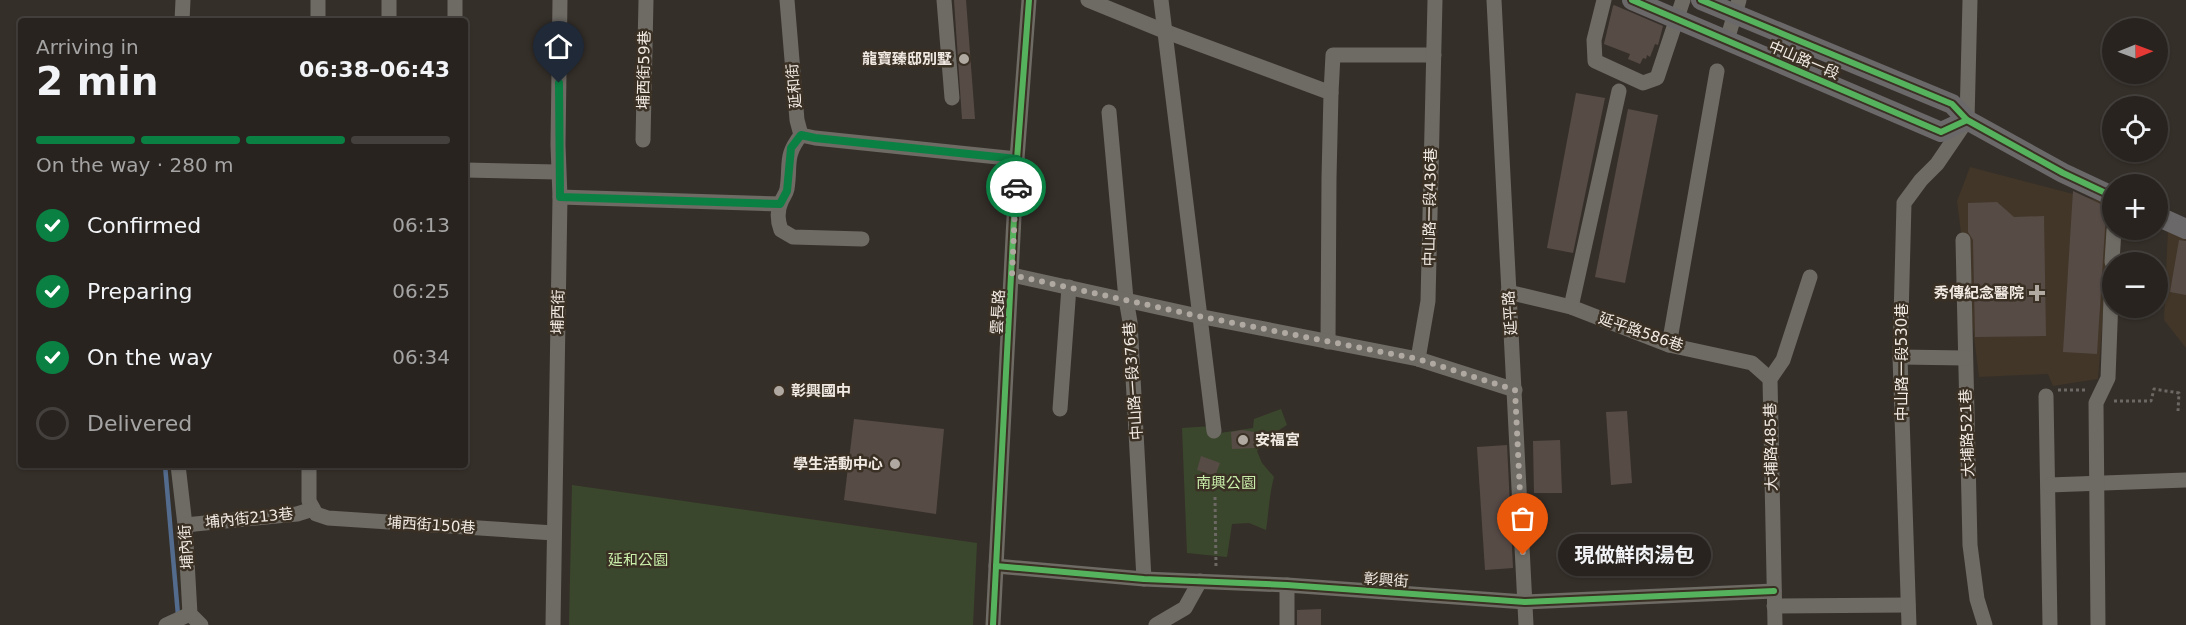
<!DOCTYPE html>
<meta charset="utf-8">
<style>
body{margin:0;font-family:"DejaVu Sans","Noto Sans TC",sans-serif;background:#342f2c;color:#f1f3f6;height:100vh;display:flex;flex-direction:column;font-size:22px;white-space:nowrap}
*{box-sizing:border-box;margin:0}
p{font-size:20px;color:#a5a4a4}
.icon{flex:none;width:33px;height:33px;fill:none;stroke:currentColor;stroke-width:2;stroke-linecap:round;stroke-linejoin:round}
.map{position:relative;flex:1;overflow:hidden}
.drawer{position:absolute;left:18px;top:18px;width:450px;height:450px;display:flex;flex-direction:column;background:#28231f;border-radius:6px;box-shadow:0 2px 4px #0004,0 0 0 2px #44403d}
.drawer>*{flex:none}
.needle{width:39px;rotate:89deg}
.tools{position:absolute;left:2102px;top:18px;display:grid;gap:12px}
.tools a{display:grid;place-items:center;width:66px;height:66px;border-radius:50%;background:#28231f;box-shadow:0 2px 4px #0004,0 0 0 2px #44403d;font-size:30px}
.pin{position:absolute;display:grid;place-items:center;width:51px;height:51px;color:#fff;margin:-62px -26px;border-radius:50% 50% 50% 0;rotate:-45deg;box-shadow:0 0 6px #0007}
.pin .icon{rotate:45deg}
.courier{position:absolute;display:grid;place-items:center;width:60px;height:60px;margin:-30px;border:4px solid #0b8043;border-radius:50%;background:#fff;color:#222;box-shadow:0 2px 8px #0007}
.bubble{position:absolute;height:42px;border-radius:21px;background:#28231f;box-shadow:0 2px 4px #0004,0 0 0 2px #44403d;font-size:20px;font-weight:700;line-height:42px;text-align:center}
.head em{font-style:normal;font-weight:700}
.head div{display:flex;flex-direction:column-reverse}
.head{display:flex;align-items:center;justify-content:space-between;height:102px;padding:0 18px}
h1{font-size:39px;font-weight:700;line-height:45px}
.bar{display:grid;grid-template-columns:repeat(4,1fr);gap:9px 6px;align-content:center;height:72px;padding:0 18px}
.bar i{height:8px;border-radius:4px;background:#44403d}
.bar .active{background:#0b8043}
.bar p{grid-column:span 4}
ol{padding:0 18px;list-style:none}
li{display:flex;align-items:center;gap:18px;height:66px}
li p{margin-inline-start:auto}
li .icon{padding:6px;border-radius:50%;background:#0b8043;color:#fff;stroke-width:4}
li:last-child{color:#a5a4a4}
li i{width:33px;height:33px;border:3px solid #44403d;border-radius:50%}
.map>svg:first-child{display:block}
</style>
<div class="map">
<svg width="2186" height="625" viewBox="0 0 2186 625">
<rect width="100%" height="100%" fill="#352f29"/>
<g fill="#413628">
<path d="M1970 167 2112 204 2098 379 2053 386 2048 374 1979 377 1957 201Z"/>
<path d="M2168 228 2186 236V348L2164 320Z"/>
</g>
<g fill="#3b472d">
<path d="M1281 409 1287 425 1264 440 1257 451 1262 463 1274 477C1269 496 1269 511 1266 530L1249 523 1232 524 1227 557 1187 553 1182 428 1212 426 1220 433 1253 428 1254 419Z"/>
<path d="M572 485 977 543 973 625H569Z"/>
</g>
<g fill="none" stroke-linecap="round" stroke-linejoin="round">
<path stroke="#536b8d" stroke-width="4.5" d="M165 465 178 615"/>
</g>
<g fill="#574b46">
<path d="M954 0H966L975 119H962Z"/>
<path d="M1614 5 1663 26 1658 45 1655 44 1650 57 1647 55 1646 59 1643 58 1640 64 1628 59 1630 54 1604 44 1613 6Z"/>
<path d="M1576 93 1605 98 1573 253 1547 248Z"/>
<path d="M1628 109 1658 115 1625 283 1595 277Z"/>
<path d="M2073 191 2103 205 2106 212 2097 354 2063 352Z"/>
<path d="M1997 202 2014 217 2044 216 2046 336 1975 337 1973 240 1968 232V203Z"/>
<path d="M2179 240 2186 241V295L2170 292Z"/>
<path d="M1627 411 1632 483 1611 485 1606 412Z"/>
<path d="M854 419 944 429 936 514 844 500Z"/>
<path d="M1242 430 1254 432 1255 448 1232 449 1231 432Z"/>
<path d="M1560 440 1562 493H1534L1533 441Z"/>
<path d="M1507 445 1513 568 1485 570 1477 447Z"/>
<path d="M1201 456 1220 463 1215 476 1197 470Z"/>
<path d="M1321 609V625H1297V610Z"/>
</g>
<g fill="none" stroke-linecap="round" stroke-linejoin="round">
<g stroke="#6c6864" stroke-width="3" stroke-dasharray="3 3" stroke-linecap="butt">
<path d="M2058 390H2088"/>
<path d="M2114 401H2151L2154 389 2179 393 2178 411"/>
<path d="M1215 497 1216 567"/>
</g>
<g stroke="#6e6a64" stroke-width="15">
<path d="M787 0 797 120 801 135 815 138 1017 159"/>
<path d="M944 0 952 98"/>
<path d="M1088 0 1164 31 1331 93 1329 178 1328 342"/>
<path d="M1161 0 1214 431"/>
<path d="M1494 0 1526 625"/>
<path d="M1604 0 1594 40 1595 61 1643 83 1657 78 1683 0"/>
<path d="M182 21 183 0"/>
<path d="M318 21V0"/>
<path d="M389 21V0"/>
<path d="M455 21V0"/>
<path d="M1727 40 1739 0"/>
<path d="M1331 93 1333 55H1434"/>
<path d="M1109 112 1126 299 1130 322 1144 579"/>
<path d="M801 135C784 157 791 164 787 189 786 194 783 197 781 202 777 211 778 222 781 230L793 237 862 239"/>
<path d="M643 140 646 0"/>
<path d="M465 170 558 172"/>
<path d="M560 197 780 204"/>
<path d="M1963 240 1970 545 1977 599 1985 625"/>
<path d="M2112 262 2114 230"/>
<path d="M1012 275 1198 316 1418 359 1515 390"/>
<path d="M1508 292 1571 307 1669 345 1752 363 1770 379"/>
<path d="M1571 307 1619 91"/>
<path d="M1669 345 1717 71"/>
<path d="M1900 357 1965 358"/>
<path d="M1418 359 1428 301 1435 0"/>
<path d="M2046 396 2050 625"/>
<path d="M1060 409 1069 287"/>
<path d="M178 465 185 525 190 614 201 625"/>
<path d="M309 465V501L316 514 328 518 554 533"/>
<path d="M2049 485 2186 480"/>
<path d="M185 525 297 514 313 509"/>
<path d="M996 566 1144 579 1287 585 1525 602 1774 591"/>
<path d="M1287 585V625"/>
<path d="M1774 606 1908 605"/>
<path d="M166 625 190 614"/>
<path d="M553 625 560 197 558 145 560 0"/>
<path d="M993 625 1017 159 1029 0"/>
<path d="M1156 625 1185 608 1200 581"/>
<path d="M1775 625 1770 379 1783 360 1810 277"/>
<path d="M1909 625 1900 357 1904 203 1921 180 1937 164 1967 120 1970 0"/>
<path d="M2098 625 2096 403 2108 378 2112 272"/>
</g>
<g stroke="#6b686a" stroke-width="20">
<path d="M1632 0 1941 132 1967 120"/>
<path d="M1701 0 1952 104 1967 120 2063 173 2112 196"/>
<path d="M2157 216 2186 229"/>
</g>
<g stroke="#3a3024" stroke-width="10">
<g id="cycleway">
<path d="M1632 0 1941 132 1967 120"/>
<path d="M1701 0 1952 104 1967 120 2063 173 2112 196"/>
<path d="M996 566 1144 579 1287 585 1525 602 1774 591"/>
<path d="M993 625 1017 159 1029 0"/>
</g>
</g>
<use href="#cycleway" stroke="#56b35d" stroke-width="6"/>
</g>
<g fill="none" stroke-linecap="round" stroke-linejoin="round">
<path stroke="#afa9a2" stroke-width="6" stroke-dasharray="0 10.8" d="M1016 187 1012 275 1198 316 1418 359 1515 390 1523 555"/>
<path stroke="#0b8043" stroke-width="8" d="M559 83 560 197 780 204 787 191 791 148 801 135 815 138 1017 159 1016 187"/>
</g>
<g fill="#afa9a2" stroke="#3a3024" stroke-width="2">
<circle cx="964" cy="59" r="6"/>
<path d="M2034 284h6v6h6v6h-6v6h-6v-6h-6v-6h6z"/>
<circle cx="779" cy="391" r="6"/>
<circle cx="1243" cy="440" r="6"/>
<circle cx="895" cy="464" r="6"/>
</g>
<g text-anchor="middle" stroke-width="5" stroke-linejoin="round" paint-order="stroke">
<g font-size="15" font-weight="bold" fill="#f1eae3" stroke="#3a3024" text-anchor="end">
<text x="952" y="64">龍寶臻邸別墅</text>
<text x="2024" y="298">秀傳紀念醫院</text>
<text x="791" y="396" text-anchor="start">彰興國中</text>
<text x="1255" y="445" text-anchor="start">安福宮</text>
<text x="883" y="469">學生活動中心</text>
</g>
<g font-size="15" fill="#f1eae3" stroke="#3a3024">
<text transform="translate(1804 60) rotate(23)" y="5">中山路一段</text>
<text transform="translate(644 70) rotate(-89)" y="5">埔西街59巷</text>
<text transform="translate(794 86) rotate(-95)" y="5">延和街</text>
<text transform="translate(1430 207) rotate(-89)" y="5">中山路一段436巷</text>
<text transform="translate(558 312) rotate(-89)" y="5">埔西街</text>
<text transform="translate(998 312) rotate(-87)" y="5">雲長路</text>
<text transform="translate(1510 313) rotate(-94)" y="5">延平路</text>
<text transform="translate(1641 332) rotate(19)" y="5">延平路586巷</text>
<text transform="translate(1902 362) rotate(-90)" y="5">中山路一段530巷</text>
<text transform="translate(1133 381) rotate(-94)" y="5">中山路一段376巷</text>
<text transform="translate(1967 433) rotate(-92)" y="5">大埔路521巷</text>
<text transform="translate(1771 447) rotate(-91)" y="5">大埔路485巷</text>
<text transform="translate(249 518) rotate(-6)" y="5">埔內街213巷</text>
<text transform="translate(431 525) rotate(4)" y="5">埔西街150巷</text>
<text transform="translate(186 547) rotate(-94)" y="5">埔內街</text>
<text transform="translate(1386 580) rotate(4)" y="5">彰興街</text>
</g>
<g font-size="15" fill="#c9eeaa" stroke="#3a3024">
<text x="1226" y="488">南興公園</text>
<text x="638" y="565">延和公園</text>
</g>
</g>
</svg>
<div class="tools">
<a><svg class="needle" viewBox="-14 -14 28 28"><path d="M0-13l5 13h-10z" fill="#e53935"/><path d="M0 13l5-13h-10z" fill="#a5a4a4"/></svg></a>
<a><svg class="icon" aria-label="locate" viewBox="0 0 24 24"><circle cx="12" cy="12" r="6"/><path d="M12 2v4M12 18v4M2 12h4M18 12h4"/></svg></a>
<a>+</a>
<a>−</a>
</div>
<div class="pin" style="left:1523px;top:555px;background:#ea580c"><svg class="icon" aria-label="bag" viewBox="0 0 24 24"><path d="M5 8h14l-1 12H6zM9 8a3 3 0 0 1 6 0"/></svg></div>
<div class="pin" style="left:559px;top:83px;background:#1f2937"><svg class="icon" aria-label="home" viewBox="0 0 24 24"><path d="M3 11l9-7 9 7M6 9v11h12V9"/></svg></div>
<div class="courier" style="left:1016px;top:187px"><svg class="icon" aria-label="car" viewBox="0 0 24 24"><path d="M5 17H2v-5l4-1 3-4h7l3 4 3 1v5h-3M9 17h6M6 11h13"/><circle cx="7" cy="17" r="2"/><circle cx="17" cy="17" r="2"/></svg></div>
<div class="bubble" style="left:1558px;top:534px;width:153px">現做鮮肉湯包</div>
<section class="drawer">
<div class="head"><div><h1>2 min</h1><p>Arriving in</p></div><em>06:38–06:43</em></div>
<div class="bar"><i class="active"></i><i class="active"></i><i class="active"></i><i></i><p>On the way · 280 m</p></div>
<ol>
<li><svg class="icon" aria-label="check" viewBox="0 0 24 24"><path d="M5 12l5 5 9-10"/></svg>Confirmed<p>06:13</p></li>
<li><svg class="icon" aria-label="check" viewBox="0 0 24 24"><path d="M5 12l5 5 9-10"/></svg>Preparing<p>06:25</p></li>
<li><svg class="icon" aria-label="check" viewBox="0 0 24 24"><path d="M5 12l5 5 9-10"/></svg>On the way<p>06:34</p></li>
<li><i></i>Delivered</li>
</ol>
</section>
</div>
